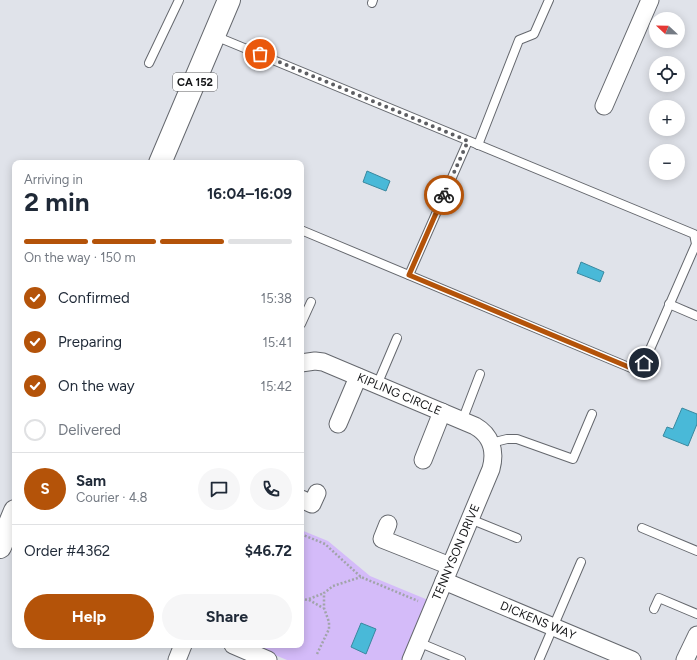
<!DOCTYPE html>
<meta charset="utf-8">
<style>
body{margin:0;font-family:Figtree,sans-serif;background:#f6f6f7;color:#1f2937;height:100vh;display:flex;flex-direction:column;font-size:15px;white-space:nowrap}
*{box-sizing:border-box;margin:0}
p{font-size:13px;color:#747a83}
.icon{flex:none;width:22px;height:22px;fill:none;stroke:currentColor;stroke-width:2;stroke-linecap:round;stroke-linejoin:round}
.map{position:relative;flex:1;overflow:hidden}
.drawer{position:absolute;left:12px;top:160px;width:292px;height:488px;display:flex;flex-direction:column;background:#fff;border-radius:8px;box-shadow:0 2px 10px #0003}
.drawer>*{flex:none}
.needle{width:26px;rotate:292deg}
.buttons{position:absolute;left:649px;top:12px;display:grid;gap:8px}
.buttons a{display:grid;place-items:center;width:36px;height:36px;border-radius:50%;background:#fff;box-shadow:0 2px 10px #0003;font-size:20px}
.pin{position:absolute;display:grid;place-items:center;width:34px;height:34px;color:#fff;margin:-17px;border:2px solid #fff;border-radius:50%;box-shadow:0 1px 4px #0007}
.courier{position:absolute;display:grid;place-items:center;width:40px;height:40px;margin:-20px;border:3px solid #b45309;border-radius:50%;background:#fff;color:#222;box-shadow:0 1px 5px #0007}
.summary em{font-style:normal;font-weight:700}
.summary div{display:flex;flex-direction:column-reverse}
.summary{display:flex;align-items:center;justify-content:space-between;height:68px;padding:0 12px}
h1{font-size:26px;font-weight:700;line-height:30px}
.bar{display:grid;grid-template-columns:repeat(4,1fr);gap:6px 4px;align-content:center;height:48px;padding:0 12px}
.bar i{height:5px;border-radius:3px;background:#e0e1e3}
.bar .selected{background:#b45309}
.bar p{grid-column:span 4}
.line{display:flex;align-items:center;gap:10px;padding:0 12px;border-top:1px solid #e0e1e3}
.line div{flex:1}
.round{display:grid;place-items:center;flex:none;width:42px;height:42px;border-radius:21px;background:#f6f6f7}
ol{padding:0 12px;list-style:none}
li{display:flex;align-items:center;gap:12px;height:44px}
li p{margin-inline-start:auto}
li .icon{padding:4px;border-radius:50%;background:#b45309;color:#fff;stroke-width:4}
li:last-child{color:#747a83}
li i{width:22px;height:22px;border:2px solid #e0e1e3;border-radius:50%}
.button{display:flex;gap:8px;margin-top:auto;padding:8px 12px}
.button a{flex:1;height:46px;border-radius:24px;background:#b45309;color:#fff;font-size:16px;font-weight:700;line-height:46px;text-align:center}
.button a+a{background:#f6f6f7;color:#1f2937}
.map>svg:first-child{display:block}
</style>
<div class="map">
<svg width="697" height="660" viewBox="0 0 697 660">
<rect width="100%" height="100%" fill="#e0e3ea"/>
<path fill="#d4bbf9" d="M301 530 328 541 370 576 428 600 403 660H287L251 645H301Z"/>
<g fill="#49b9d8" stroke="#3a889f">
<path d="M367 171 390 181 386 191 363 182Z"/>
<path d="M581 262 604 272 600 282 577 273Z"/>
<path d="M682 408 697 414V424L688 446 663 436 667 427 673 429Z"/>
<path d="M361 623 376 629 366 654 351 647Z"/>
</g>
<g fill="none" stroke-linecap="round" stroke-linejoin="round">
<g stroke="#65686e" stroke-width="10">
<g id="service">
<path d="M372 3 373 0"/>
<path d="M215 36 694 234 696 244 644 363 631 368 301 230"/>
<path d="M149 63 179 0"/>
<path d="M478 145 519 40 534 34 549 0"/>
<path d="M409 275 468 141"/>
<path d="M669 304 697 316"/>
<path d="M301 324 311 302"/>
<path d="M377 385 397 338"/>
<path d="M462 421 480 374"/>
<path d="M491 443 507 439H517L573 459 592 414"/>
<path d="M470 519 517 538"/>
<path d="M642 528 697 551"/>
<path d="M654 609 659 598 697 614"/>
<path d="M418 642 461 660"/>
<path d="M539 660 581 562"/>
</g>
</g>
<g stroke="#65686e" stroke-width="19">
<g id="minor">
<path d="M604 106 650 0"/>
<path id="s1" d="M301 363 315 361 323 362 475 426C491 435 496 451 491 469L411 660"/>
<path d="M338 424 358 377"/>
<path d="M423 460 442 412"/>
<path d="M301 499 312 504 317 493"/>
<path d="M388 524 382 539 450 566"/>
<path id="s2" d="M444 581 632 660"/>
<path d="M233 645 268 660"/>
<path d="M177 660 183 645"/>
<path d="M685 660 697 635"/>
</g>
</g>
<g stroke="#65686e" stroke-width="24">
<g id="primary">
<path d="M160 163 229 0"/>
<path d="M0 547 15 511"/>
</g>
</g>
<g stroke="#a1a4a9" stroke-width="2.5" stroke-dasharray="2 2" stroke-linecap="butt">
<path d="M301 534 325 544 361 577 418 601"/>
<path d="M301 599 309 600 323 608"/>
<path d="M309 599 324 593"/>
<path d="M317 654 329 629V622L324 608V593L333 586 361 577"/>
</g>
<use href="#service" stroke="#fff" stroke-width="8"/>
<use href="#minor" stroke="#fff" stroke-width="17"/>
<use href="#primary" stroke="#fff" stroke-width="22"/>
</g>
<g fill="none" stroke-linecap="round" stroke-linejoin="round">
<path stroke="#5d5e62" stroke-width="4" stroke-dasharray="0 7.2" d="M260 54 468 141 444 195"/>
<path stroke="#b45309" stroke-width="5" d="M444 195 409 275 631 368 644 363"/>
</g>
<g text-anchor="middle" stroke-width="3" stroke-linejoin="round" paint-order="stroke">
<rect fill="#fff" stroke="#5c5d5e" stroke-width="1" x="173" y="73" width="44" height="18" rx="3"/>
<g font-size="11" font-weight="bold" fill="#161719">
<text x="195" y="86">CA 152</text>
</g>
<g font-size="12" fill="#161719" stroke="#fff">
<text dy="4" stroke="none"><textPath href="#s1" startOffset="105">KIPLING CIRCLE</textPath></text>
<text transform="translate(456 552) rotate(-67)" y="4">TENNYSON DRIVE</text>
<text dy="4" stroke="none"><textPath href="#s2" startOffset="102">DICKENS WAY</textPath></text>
</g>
</g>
</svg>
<div class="buttons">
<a><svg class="needle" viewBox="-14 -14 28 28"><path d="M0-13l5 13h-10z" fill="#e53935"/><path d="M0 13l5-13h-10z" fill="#747a83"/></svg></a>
<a><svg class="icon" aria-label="locate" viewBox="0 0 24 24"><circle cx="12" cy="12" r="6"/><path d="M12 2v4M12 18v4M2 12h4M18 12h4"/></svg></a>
<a>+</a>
<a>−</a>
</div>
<div class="pin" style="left:260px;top:54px;background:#ea580c"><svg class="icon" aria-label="bag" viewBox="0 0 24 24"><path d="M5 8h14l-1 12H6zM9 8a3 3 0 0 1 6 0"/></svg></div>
<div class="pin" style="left:644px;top:363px;background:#1f2937"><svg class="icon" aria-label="home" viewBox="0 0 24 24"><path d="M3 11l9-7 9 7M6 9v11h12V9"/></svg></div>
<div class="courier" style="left:444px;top:195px"><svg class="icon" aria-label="bike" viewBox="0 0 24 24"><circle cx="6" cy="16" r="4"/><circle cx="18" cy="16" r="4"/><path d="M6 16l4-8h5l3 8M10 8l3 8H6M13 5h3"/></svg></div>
<section class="drawer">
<div class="summary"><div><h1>2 min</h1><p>Arriving in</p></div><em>16:04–16:09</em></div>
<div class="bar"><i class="selected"></i><i class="selected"></i><i class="selected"></i><i></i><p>On the way · 150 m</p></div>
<ol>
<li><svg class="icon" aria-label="check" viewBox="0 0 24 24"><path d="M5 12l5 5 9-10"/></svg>Confirmed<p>15:38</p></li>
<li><svg class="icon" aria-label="check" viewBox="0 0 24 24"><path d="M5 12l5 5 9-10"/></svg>Preparing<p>15:41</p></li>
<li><svg class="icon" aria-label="check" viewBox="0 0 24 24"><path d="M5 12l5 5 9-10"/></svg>On the way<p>15:42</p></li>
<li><i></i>Delivered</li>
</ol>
<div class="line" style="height:72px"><b class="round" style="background:#b45309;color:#fff">S</b><div><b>Sam</b><p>Courier · 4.8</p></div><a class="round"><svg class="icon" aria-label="chat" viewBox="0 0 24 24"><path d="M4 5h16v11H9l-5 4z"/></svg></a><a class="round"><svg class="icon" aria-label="phone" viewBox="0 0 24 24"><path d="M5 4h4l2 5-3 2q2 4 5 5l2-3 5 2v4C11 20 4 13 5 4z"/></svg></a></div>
<div class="line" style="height:52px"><div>Order #4362</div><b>$46.72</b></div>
<div class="button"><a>Help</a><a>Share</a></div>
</section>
</div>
